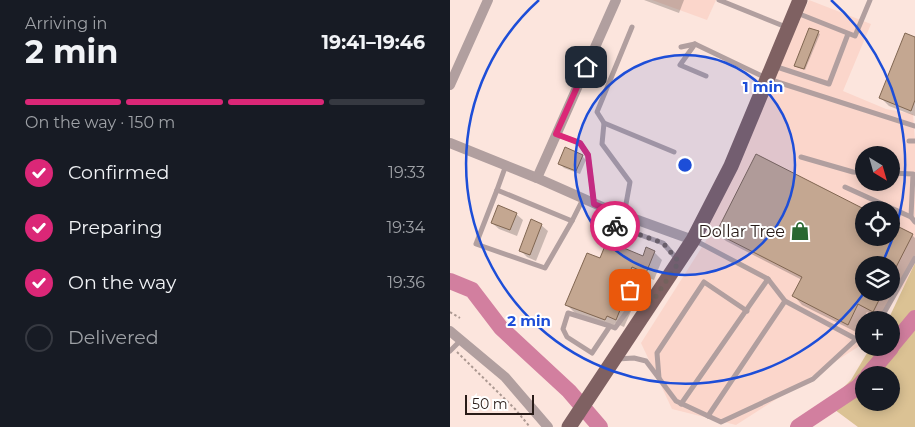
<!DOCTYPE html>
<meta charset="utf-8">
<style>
body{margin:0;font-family:Montserrat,sans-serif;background:#20242c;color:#f1f3f6;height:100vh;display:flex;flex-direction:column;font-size:19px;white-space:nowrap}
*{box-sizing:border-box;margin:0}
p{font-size:16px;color:#9ea1a6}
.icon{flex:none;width:28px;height:28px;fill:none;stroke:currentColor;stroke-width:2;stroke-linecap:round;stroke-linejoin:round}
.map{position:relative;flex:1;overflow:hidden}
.details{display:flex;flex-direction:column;background:#171b24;width:450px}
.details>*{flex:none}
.needle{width:32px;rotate:143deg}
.controls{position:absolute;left:405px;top:146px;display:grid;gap:10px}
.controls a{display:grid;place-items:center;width:45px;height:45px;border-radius:50%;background:#171b24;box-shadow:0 2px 12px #0003;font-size:25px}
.scale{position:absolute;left:15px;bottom:12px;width:69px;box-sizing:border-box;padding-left:5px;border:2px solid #291c18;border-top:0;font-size:14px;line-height:18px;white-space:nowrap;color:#291c18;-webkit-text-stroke:4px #fff;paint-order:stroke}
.pin{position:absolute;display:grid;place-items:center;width:42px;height:42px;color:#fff;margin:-21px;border-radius:10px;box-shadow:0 2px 8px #0006}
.courier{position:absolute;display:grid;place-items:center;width:50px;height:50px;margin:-25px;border:4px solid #db2777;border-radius:50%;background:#fff;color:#222;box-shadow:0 1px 6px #0007}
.overview em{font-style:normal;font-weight:700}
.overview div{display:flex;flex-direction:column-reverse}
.overview{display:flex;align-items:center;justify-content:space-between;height:85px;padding:0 25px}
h1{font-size:32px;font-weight:700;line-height:38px}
.bar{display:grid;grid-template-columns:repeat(4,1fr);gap:8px 5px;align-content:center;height:60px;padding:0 25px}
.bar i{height:6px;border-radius:4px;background:#363941}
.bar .active{background:#db2777}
.bar p{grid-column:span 4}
ol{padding:0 25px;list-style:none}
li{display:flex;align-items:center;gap:15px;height:55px}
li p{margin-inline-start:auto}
li .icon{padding:5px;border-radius:50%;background:#db2777;color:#fff;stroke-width:4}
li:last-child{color:#9ea1a6}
li i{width:28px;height:28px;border:2px solid #363941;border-radius:50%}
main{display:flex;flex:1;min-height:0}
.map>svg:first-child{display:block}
</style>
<main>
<section class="details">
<div class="overview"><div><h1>2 min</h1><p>Arriving in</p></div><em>19:41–19:46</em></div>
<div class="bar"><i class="active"></i><i class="active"></i><i class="active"></i><i></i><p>On the way · 150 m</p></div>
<ol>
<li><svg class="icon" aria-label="check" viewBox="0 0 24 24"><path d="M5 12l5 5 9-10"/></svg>Confirmed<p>19:33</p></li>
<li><svg class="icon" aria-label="check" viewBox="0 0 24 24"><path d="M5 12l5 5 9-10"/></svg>Preparing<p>19:34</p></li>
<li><svg class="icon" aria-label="check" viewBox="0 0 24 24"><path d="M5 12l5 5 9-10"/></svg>On the way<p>19:36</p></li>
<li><i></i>Delivered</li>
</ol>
</section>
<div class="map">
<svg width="465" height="427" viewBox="0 0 465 427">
<rect width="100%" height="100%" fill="#fce5dd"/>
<g fill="#fbd6cb" fill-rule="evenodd">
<path d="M202 0H266L257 20Z"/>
<path d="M359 0 421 24 393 91 436 109 463 114 465 141V271L429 320H414V341L411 345 286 425 222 409 191 343 259 236 258 225ZM414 155H441V182H414ZM414 210H441V238H414ZM414 265H441V292H414Z"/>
</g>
<path fill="#dbc294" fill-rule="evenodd" d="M465 263V427H408L377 404 401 380 420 348H441V320H438ZM414 375H441V402H414Z"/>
<g fill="#0003" fill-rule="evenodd">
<path d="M194 0H234L229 13Z"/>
<path d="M368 33 370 34 355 70 347 67 346 65Z"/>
<path d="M465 39V116L439 106 430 97Z"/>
<path d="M132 156 136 160 130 174 114 168 110 164Z"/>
<path d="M66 214 73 220 67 236 49 229 42 223Z"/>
<path d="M91 225 98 231 86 261 77 257 70 250Z"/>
<path d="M267 233 414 238H441L462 235 465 238V255L432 320 417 312 406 332 352 305 344 296 352 280 276 241ZM414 265H441V292H414Z"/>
<path d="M204 252 212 260 204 280 190 274 184 288 180 287 174 301 182 309 174 327 165 323 164 327 125 313 117 305 150 259 193 257Z"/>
</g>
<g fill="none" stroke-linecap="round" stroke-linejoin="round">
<g stroke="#d27f9f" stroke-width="16">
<path d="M0 281 22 290 51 328 119 391 150 427"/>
<path d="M441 347 465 318"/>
<path d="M418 375 441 348"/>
<path d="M348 427 408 387 414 380"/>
</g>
</g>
<g fill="#c4a791" stroke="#806651">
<path d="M359 28 369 31 354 69 344 66Z"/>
<path d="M455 33 465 37V100L461 111 429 98Z"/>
<path d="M115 147 133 155 126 171 108 164Z"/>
<path d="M306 154 416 210H414V238H441V223L463 234 441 277V265H414V292H433L423 312 408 304 398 325 342 296 352 277 266 233Z"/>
<path d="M48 205 67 213 60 230 41 223Z"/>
<path d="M81 219 92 224 80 255 69 251Z"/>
<path d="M157 241 193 256 196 247 205 251 196 273 182 267 176 281 172 280 165 296 174 300 166 320 157 316 155 320 115 305 137 253 150 258Z"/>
</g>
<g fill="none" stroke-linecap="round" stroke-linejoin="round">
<g stroke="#ac9992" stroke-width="2" stroke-dasharray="2.5 2.5" stroke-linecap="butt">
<path d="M0 312 10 318"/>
<path d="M7 352 65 409 80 427"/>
</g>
<g stroke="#b19f9f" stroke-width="5">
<path d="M269 0 336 27"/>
<path d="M347 13 405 36 420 0"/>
<path d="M245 44 230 65 256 76"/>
<path d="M231 47 245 44 318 79 465 126"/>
<path d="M324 66 379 84 398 34"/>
<path d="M154 123 224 152"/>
<path d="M106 134 130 143 138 155 144 203"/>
<path d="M459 141H465"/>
<path d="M351 157 403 172 414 173"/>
<path d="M56 165 47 190 122 221 133 199"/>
<path d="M441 173 463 174 461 217 465 222"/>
<path d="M395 187 461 217"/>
<path d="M47 190 26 244 95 268 122 221"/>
<path d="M157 209 154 222 213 243 227 259"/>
<path d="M174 215 180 182 152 144 154 123 147 112 182 27"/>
<path d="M246 241 318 279"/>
<path d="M180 290 199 301"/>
<path d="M427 320 434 313 465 258"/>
<path d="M160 326 142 353 117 337 113 329 118 313 160 326 165 328 189 295"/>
<path d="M0 351 11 340"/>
<path d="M167 359 184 358 196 361 226 401 271 422 363 379 414 332"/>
<path d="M209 378 207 353 254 282 297 311"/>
<path d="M231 404 318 279 335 301 406 339"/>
<path d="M258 416 335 301"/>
</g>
<g stroke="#b19f9f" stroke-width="10">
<path d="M0 85 38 0"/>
<path d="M0 143 87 178 157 209 243 240"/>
<path d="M87 178 166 0"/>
<path d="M0 331 55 377 98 427"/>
</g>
<path stroke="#7f6162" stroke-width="15" d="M119 427 243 240 281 166 350 0"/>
</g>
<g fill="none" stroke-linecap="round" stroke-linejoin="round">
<path stroke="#73625d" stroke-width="5" stroke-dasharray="0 9" d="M165 226 213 243 229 262 202 302 180 290"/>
<path stroke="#db2777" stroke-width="6" d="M136 67 106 134 130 143 138 155 144 204 156 209 154 222 165 226"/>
</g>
<circle cx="235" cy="165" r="110" fill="#1d4ed8" fill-opacity=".12"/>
<g fill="none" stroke="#1d4ed8" stroke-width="2.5">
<circle cx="235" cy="165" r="110"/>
<path d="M414 293A220 220 0 1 1 89 0M381 0A220 220 0 0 1 431 265"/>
</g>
<defs>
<g id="shop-bare" transform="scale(1.5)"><path d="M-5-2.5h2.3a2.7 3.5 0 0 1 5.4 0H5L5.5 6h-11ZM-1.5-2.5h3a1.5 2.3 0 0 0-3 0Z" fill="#296831" stroke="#fff" stroke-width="2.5" paint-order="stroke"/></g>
</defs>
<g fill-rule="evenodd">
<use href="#shop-bare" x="350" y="231"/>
</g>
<g text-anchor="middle" stroke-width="4" stroke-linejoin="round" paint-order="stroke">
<g font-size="16" fill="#291c18" stroke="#fff" text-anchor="end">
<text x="335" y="237">Dollar Tree</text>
</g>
</g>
<circle cx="235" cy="165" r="8" fill="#1d4ed8" stroke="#fff" stroke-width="2.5"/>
<g font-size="15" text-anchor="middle" font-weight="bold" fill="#1d4ed8" stroke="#fff" stroke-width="4" stroke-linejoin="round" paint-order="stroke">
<text x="313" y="92">1 min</text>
<text x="79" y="326">2 min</text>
</g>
</svg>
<div class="controls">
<a><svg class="needle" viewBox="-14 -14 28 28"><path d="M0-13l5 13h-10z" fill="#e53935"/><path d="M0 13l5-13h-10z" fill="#9ea1a6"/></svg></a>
<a><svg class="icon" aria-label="locate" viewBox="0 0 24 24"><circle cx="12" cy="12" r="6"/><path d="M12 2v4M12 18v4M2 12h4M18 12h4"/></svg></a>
<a><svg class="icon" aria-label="layers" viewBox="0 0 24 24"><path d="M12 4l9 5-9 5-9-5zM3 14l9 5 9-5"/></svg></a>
<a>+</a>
<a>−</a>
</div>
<div class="scale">50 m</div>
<div class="pin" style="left:180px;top:290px;background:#ea580c"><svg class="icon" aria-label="bag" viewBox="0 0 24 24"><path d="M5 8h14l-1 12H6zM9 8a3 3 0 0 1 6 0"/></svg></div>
<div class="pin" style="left:136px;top:67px;background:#1f2937"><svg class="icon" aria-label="home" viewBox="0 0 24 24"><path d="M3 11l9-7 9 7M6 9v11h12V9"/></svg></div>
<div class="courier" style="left:165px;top:226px"><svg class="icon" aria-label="bike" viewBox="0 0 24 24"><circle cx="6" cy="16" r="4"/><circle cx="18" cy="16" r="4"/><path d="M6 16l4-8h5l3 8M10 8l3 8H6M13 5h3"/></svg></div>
</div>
</main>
